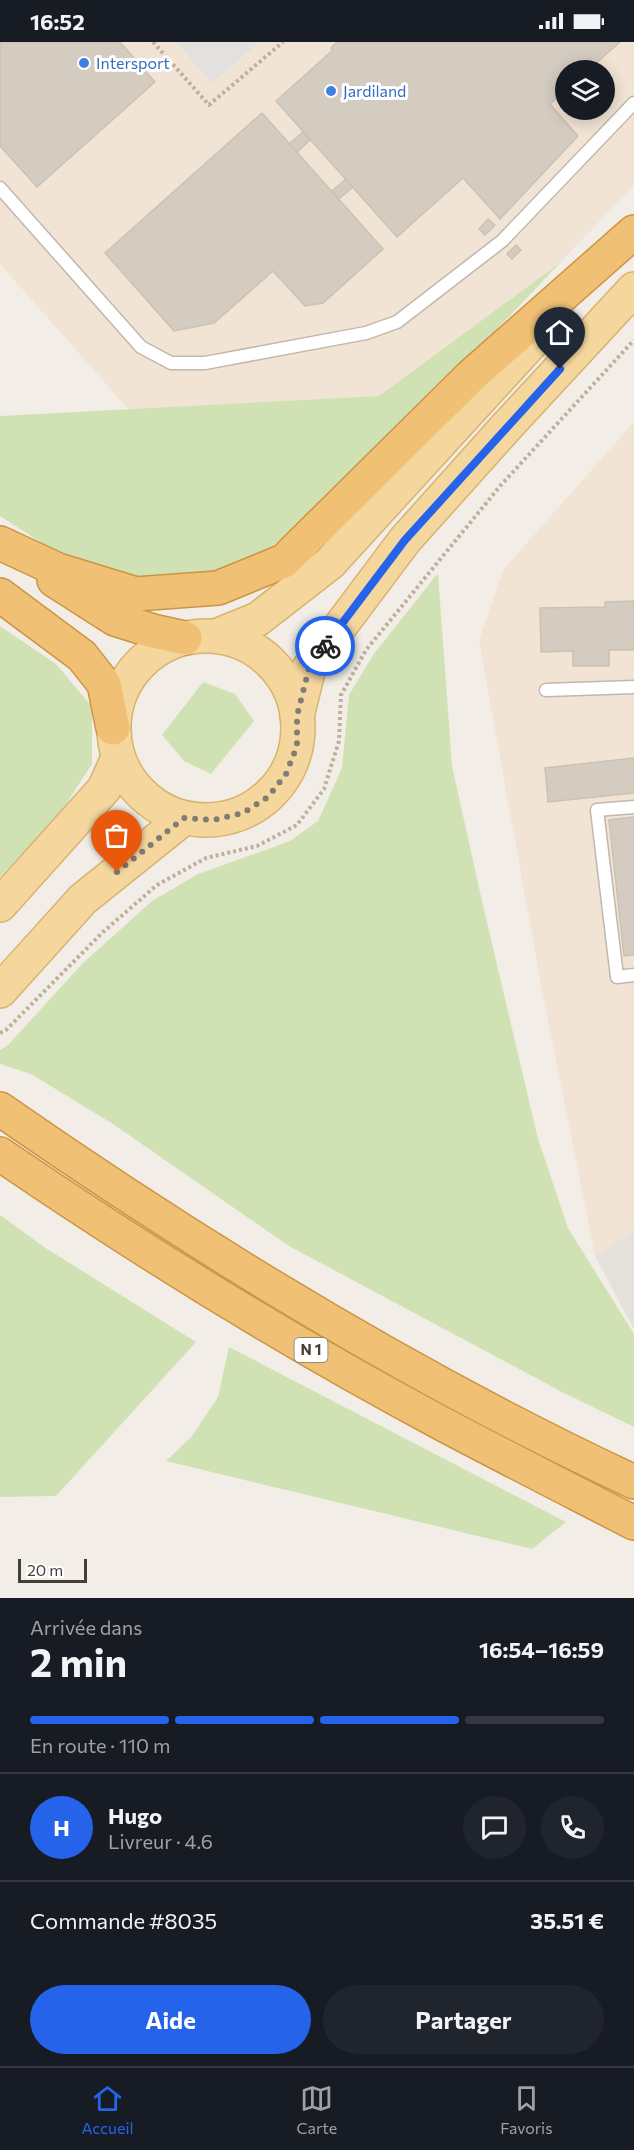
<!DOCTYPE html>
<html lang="fr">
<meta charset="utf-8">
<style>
body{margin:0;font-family:Commissioner,sans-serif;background:#20242c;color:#f1f3f6;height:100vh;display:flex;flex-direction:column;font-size:22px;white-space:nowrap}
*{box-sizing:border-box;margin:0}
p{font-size:20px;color:#9ea1a6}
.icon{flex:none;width:33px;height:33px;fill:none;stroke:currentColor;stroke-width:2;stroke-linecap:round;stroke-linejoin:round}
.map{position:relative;height:1556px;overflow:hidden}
.drawer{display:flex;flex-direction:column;background:#171b24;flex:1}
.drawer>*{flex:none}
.tools{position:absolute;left:555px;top:18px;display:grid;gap:12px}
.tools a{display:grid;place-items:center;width:60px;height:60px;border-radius:50%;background:#171b24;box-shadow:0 3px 15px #0003;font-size:30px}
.scale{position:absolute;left:18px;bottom:15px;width:69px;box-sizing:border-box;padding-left:6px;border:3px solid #443e37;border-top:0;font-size:16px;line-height:21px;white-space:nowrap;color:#443e37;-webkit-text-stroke:4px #fff;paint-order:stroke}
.pin{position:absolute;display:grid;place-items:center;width:51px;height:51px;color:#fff;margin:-62px -26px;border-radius:50% 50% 50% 0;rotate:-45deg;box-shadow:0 0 6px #0007}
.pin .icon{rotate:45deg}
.courier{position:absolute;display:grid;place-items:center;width:60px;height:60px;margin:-30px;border:4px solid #2563eb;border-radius:50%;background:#fff;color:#222;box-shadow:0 2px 8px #0007}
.summary em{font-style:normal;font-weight:700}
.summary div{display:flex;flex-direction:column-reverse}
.summary{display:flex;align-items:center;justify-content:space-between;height:102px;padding:0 30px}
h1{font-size:39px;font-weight:700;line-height:45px}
.bar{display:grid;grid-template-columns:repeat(4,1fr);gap:9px 6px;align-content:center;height:72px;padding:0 30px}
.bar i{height:8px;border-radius:4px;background:#363941}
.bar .on{background:#2563eb}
.bar p{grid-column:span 4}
.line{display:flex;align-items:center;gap:15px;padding:0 30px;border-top:2px solid #363941}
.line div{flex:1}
.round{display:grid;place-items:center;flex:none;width:63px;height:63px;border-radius:32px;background:#20242c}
.primary-button{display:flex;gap:12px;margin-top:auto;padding:12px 30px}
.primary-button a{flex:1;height:69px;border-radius:36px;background:#2563eb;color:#fff;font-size:24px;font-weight:700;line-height:69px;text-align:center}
.primary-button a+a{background:#20242c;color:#f1f3f6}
.status{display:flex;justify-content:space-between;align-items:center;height:42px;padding:0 30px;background:#171b24;direction:ltr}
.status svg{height:16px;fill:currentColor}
.tabs{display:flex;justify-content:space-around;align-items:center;height:84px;border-top:2px solid #363941;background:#171b24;font-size:16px;color:#9ea1a6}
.tabs a{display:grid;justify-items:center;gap:3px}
.tabs .on{color:#2563eb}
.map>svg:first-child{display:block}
</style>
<div class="status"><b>16:52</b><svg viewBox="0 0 49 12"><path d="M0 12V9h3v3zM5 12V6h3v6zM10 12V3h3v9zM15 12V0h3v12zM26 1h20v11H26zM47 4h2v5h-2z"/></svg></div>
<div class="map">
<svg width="634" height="1556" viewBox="0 0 634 1556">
<rect width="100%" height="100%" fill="#f2eee7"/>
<g fill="#f2e4d4" fill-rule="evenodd">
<path d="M0 0H634V143L561 220 379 354 129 368 0 222ZM566 28H604V68H566Z"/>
<path d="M634 380V1189L595 1214 543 954 479 599 503 528Z"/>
</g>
<path fill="#e4e0dc" d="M634 1189V1287L595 1214Z"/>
<g fill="#d0e2b4">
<path d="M561 220 438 349 299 483 262 512 205 534 127 535 65 516 0 474V374L379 354Z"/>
<path d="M438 531 452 724 482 859 538 1097 568 1186 634 1292V1385L562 1350 289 1204 113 1082 31 1032 0 1022V1008L8 1003 83 921 152 859 198 832 290 799 318 779 342 726 349 653 373 613Z"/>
<path d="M0 584 56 622 92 665V722L59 773 0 835Z"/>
<path d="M203 640 235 652 254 679 211 732 184 719 162 693Z"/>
<path d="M0 1173 44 1205 196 1300 56 1454 0 1455Z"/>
<path d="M229 1305 566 1480 532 1507 166 1419 192 1394 218 1355Z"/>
</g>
<path fill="#e3e1df" d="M176 0H260L212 41Z"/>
<g fill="#d5ccc1" stroke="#ccc1b2" stroke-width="1.5">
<path d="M0 0H120L155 40 37 145 0 104Z"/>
<path d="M337 0H620L588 28H566V49L550 62 578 94 500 177 463 136 397 195 276 59 333 8 331 6Z"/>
<path d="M262 71 383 207 323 261 305 264 273 229 214 281 174 289 105 211Z"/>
<path d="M303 90 310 98 297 110 289 102Z"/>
<path d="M346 137 353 145 339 157 332 149Z"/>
<path d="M488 177 495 183 485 193 479 187Z"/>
<path d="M516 203 521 208 512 217 507 212Z"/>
<path d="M634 559V608H609V624H573V609L541 610 540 566 605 565V560Z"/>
<path d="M634 716V751L548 760 545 726Z"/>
<path d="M634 775V913L624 914 609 778Z"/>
</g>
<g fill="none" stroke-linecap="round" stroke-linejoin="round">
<g stroke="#bfb8ae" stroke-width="15">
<g id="lane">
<path d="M0 146 141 305 171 321H205L366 291 397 280 502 199 634 61"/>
<path d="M546 648 634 645"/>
<path d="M634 765 597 768 617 935 634 933"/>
</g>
</g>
<g stroke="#d8b36f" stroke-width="36">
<g id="primary">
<path d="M216 594 258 577 330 521 553 277"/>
<circle cx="206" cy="686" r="92"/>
<path d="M297 674 309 626 405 498 508 383 634 247"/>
<path d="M0 863 104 747 118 716"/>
<path d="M0 949 83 857 184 776"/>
</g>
</g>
<g stroke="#ce9445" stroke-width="36">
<g id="highway">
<path d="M0 501 58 528 136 552 218 546 284 519 472 333 634 190"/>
<path d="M54 538 115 577 153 589 185 596"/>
<path d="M0 553 82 614 104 642 113 686"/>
<path d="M0 1067C201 1207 412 1336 634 1440"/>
<path d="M0 1112C142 1209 289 1300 441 1381 505 1415 570 1448 634 1481"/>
</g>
</g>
<g stroke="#bdb09d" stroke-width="4" stroke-dasharray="3 3" stroke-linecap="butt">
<path d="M153 0 209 63 283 0"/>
<path d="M0 991 6 988 103 890 157 843 206 816 257 804 297 783 324 747 339 699 341 653 366 608 501 443 634 298"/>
</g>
<use href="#lane" stroke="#fff" stroke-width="12"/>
<use href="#primary" stroke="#f5d79e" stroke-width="33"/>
<use href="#highway" stroke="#f0c074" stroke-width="33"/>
</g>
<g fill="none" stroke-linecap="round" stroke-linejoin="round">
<path stroke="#817c75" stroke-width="6" stroke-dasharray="0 10.8" d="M117 830 184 776 214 778 243 771 268 755 286 732 297 704V674L309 626 325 604"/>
<path stroke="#2563eb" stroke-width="8" d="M325 604 405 498 560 327"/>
</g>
<g fill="#3f7fe0" stroke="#fff" stroke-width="2">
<circle cx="84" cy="21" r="6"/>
<circle cx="331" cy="49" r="6"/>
</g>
<g text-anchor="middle" stroke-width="6" stroke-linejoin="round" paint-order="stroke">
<rect fill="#fff" stroke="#7c7873" stroke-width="1.5" x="294.5" y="1296" width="33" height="24" rx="4.5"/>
<g font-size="15" font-weight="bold" fill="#443e37">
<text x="311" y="1313">N 1</text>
</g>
<g font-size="16" fill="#366cbe" stroke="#fff" text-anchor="start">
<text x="96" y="27">Intersport</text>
<text x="343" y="55">Jardiland</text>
</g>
</g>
</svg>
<div class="tools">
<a><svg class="icon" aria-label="layers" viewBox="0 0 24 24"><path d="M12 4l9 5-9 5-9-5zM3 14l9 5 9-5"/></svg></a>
</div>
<div class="scale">20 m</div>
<div class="pin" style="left:117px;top:830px;background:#ea580c"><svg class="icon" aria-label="bag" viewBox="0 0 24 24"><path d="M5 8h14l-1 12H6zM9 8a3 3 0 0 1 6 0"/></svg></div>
<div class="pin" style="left:560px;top:327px;background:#1f2937"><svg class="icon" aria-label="home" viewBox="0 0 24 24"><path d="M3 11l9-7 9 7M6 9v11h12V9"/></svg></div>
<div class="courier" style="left:325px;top:604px"><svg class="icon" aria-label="bike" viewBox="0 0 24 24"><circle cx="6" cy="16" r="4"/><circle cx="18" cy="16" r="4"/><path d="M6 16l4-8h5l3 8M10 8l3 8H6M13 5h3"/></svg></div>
</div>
<section class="drawer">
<div class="summary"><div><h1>2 min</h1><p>Arrivée dans</p></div><em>16:54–16:59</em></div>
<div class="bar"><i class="on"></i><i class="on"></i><i class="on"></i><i></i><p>En route · 110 m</p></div>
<div class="line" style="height:108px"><b class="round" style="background:#2563eb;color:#fff">H</b><div><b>Hugo</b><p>Livreur · 4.6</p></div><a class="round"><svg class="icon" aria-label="chat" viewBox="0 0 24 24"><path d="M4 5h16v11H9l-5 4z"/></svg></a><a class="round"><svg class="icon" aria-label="phone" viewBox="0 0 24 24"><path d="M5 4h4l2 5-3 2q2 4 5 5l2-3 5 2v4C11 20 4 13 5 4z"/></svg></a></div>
<div class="line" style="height:78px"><div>Commande #8035</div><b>35.51 €</b></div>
<div class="primary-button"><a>Aide</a><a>Partager</a></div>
</section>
<nav class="tabs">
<a class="on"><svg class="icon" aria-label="home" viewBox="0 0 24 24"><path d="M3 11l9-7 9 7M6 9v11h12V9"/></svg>Accueil</a>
<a><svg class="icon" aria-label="map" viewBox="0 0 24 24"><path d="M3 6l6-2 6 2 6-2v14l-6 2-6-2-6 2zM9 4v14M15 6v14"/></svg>Carte</a>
<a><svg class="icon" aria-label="saved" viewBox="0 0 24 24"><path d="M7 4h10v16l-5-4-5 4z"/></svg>Favoris</a>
</nav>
